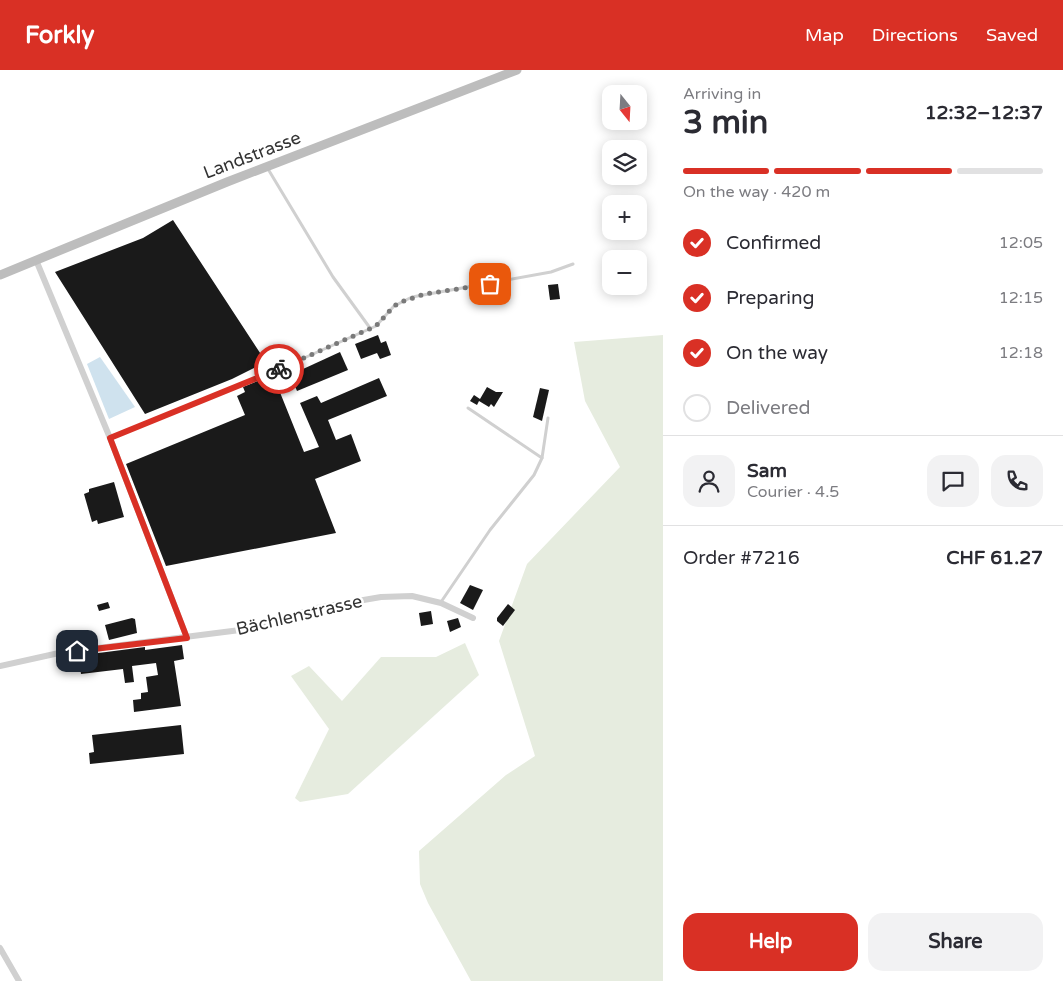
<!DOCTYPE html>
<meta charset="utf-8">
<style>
body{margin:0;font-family:"Varela Round",sans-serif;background:#f2f2f3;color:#2b2b33;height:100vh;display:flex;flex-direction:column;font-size:19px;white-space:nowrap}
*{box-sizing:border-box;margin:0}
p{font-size:16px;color:#7c7c81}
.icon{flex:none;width:28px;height:28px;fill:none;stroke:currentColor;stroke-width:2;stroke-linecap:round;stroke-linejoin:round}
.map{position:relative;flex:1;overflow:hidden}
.panel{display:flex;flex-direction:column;background:#fff;width:400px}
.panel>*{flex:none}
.needle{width:32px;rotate:162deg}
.tools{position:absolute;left:602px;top:15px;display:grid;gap:10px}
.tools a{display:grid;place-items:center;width:45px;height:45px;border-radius:10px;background:#fff;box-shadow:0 2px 12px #0003;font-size:25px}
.pin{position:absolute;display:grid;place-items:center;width:42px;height:42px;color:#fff;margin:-21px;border-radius:10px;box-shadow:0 2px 8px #0006}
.courier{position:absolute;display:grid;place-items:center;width:50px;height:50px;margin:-25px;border:4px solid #d93025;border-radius:50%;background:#fff;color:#222;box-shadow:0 1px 6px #0007}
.summary em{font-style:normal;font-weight:800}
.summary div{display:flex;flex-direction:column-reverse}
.summary{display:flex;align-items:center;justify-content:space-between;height:85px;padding:0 20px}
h1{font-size:32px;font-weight:800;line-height:38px}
.bar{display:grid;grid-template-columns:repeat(4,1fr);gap:8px 5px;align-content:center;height:60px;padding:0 20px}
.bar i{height:6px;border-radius:4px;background:#e1e1e2}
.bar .current{background:#d93025}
.bar p{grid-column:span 4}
.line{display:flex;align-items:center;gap:12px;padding:0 20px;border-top:1px solid #e1e1e2}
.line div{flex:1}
.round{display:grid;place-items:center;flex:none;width:52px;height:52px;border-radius:15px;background:#f2f2f3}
ol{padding:0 20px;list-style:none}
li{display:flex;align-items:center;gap:15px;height:55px}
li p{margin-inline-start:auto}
li .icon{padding:5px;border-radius:50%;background:#d93025;color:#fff;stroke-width:4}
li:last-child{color:#7c7c81}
li i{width:28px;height:28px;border:2px solid #e1e1e2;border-radius:50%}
.button{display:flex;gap:10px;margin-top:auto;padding:10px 20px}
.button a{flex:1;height:58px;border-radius:15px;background:#d93025;color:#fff;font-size:20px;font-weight:800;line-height:58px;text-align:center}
.button a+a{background:#f2f2f3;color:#2b2b33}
header{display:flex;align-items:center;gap:30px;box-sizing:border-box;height:70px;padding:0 25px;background:#d93025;color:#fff}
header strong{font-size:24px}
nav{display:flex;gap:28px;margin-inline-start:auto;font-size:18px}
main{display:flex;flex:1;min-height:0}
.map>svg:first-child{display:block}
</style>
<header>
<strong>Forkly</strong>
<nav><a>Map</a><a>Directions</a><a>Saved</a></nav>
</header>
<main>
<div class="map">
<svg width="663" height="911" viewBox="0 0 663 911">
<rect width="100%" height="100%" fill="#fff"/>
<g fill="#e6ecdf">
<path d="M663 265V911H471L428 833 420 814 419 781 506 705 535 686 499 571 527 494 620 397 585 331 574 272Z"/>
<path d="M465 573 479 605 348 724 300 732 295 728 329 659 291 606 309 596 342 631 381 587H436Z"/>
</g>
<path fill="#cfe2ee" d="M100 287 135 337 109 349 87 294Z"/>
<g fill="#1a1a1a">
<path d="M173 150 266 292 232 309 145 344 55 202 143 168Z"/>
<path d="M558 214 560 229 550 230 548 215Z"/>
<path d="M378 265 381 273 386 271 391 285 380 289 377 283 361 289 355 274Z"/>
<path d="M340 282 348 300 297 321 290 305Z"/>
<path d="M273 305 304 382 319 377 300 333 317 326 321 333 379 308 387 326 328 350 336 370 351 364 361 391 315 409 336 463 166 496 126 394 245 345 237 326 245 322 243 317Z"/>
<path d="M487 317 496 322H503L494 337 491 334 489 337 479 331 477 335 470 331 474 325 480 329Z"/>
<path d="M540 318 549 320 542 351 533 347Z"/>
<path d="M114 412 124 447 98 454 97 450 92 452 84 424 89 422V419Z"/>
<path d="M470 515 483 520 473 540 460 533Z"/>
<path d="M108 532 110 538 99 541 97 535Z"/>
<path d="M508 534 515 540 503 556 497 551V548Z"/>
<path d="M431 541 433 554 421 556 419 543Z"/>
<path d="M132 548 135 549 137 563 109 570 105 555Z"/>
<path d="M458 548 461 557 450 562 447 551Z"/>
<path d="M182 575 184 589 174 591 181 636 134 642 133 630 141 629V623L148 622 146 607 158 605 156 593 132 596 134 612 125 613 123 599 81 604 80 597 85 596 83 585 145 577V580Z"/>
<path d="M181 655 184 684 90 694 89 683 94 682 92 665Z"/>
</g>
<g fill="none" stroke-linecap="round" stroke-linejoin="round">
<g stroke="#d0d0d0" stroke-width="3">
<path d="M268 99 333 207 370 258"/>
<path d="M468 338 542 388"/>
<path d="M111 368 295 292 376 256 394 236 412 227 551 202 573 194"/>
<path d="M441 532 490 460 534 405 542 388 548 348"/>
</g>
<g stroke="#d0d0d0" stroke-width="6">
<path d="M36 190 110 368 187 568"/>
<path d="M0 596 59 583 248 559 317 538 381 527 412 526 441 533 473 548"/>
<path d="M0 878 19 911"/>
</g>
<path stroke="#bdbdbd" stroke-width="9" d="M0 205 227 112 517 0"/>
</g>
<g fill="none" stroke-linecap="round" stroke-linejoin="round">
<path stroke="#7a7a7a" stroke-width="5" stroke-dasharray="0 9" d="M279 299 376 256 394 236 404 231 425 224 490 214"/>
<path stroke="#d93025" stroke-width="6" d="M77 581 187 568 110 368 279 299"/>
</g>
<g text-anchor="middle" stroke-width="5" stroke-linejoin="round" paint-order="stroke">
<g font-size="18" fill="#333" stroke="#fff">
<text transform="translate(252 85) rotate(-21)" y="6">Landstrasse</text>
<text transform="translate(299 545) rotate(-13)" y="6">Bächlenstrasse</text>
</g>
</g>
</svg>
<div class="tools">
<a><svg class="needle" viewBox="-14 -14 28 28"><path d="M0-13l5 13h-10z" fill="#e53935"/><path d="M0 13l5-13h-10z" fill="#7c7c81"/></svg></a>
<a><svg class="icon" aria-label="layers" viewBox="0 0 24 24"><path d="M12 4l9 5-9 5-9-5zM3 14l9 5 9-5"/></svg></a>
<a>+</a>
<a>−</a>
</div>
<div class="pin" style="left:490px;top:214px;background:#ea580c"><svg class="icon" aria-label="bag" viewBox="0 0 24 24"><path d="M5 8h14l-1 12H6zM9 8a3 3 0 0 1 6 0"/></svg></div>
<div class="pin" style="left:77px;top:581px;background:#1f2937"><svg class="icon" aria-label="home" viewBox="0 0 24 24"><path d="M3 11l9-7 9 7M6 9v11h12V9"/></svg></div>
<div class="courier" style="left:279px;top:299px"><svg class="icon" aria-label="bike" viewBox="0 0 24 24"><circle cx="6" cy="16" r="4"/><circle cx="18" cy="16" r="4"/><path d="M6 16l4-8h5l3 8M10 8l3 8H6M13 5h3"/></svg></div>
</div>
<section class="panel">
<div class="summary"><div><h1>3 min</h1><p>Arriving in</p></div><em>12:32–12:37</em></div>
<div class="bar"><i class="current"></i><i class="current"></i><i class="current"></i><i></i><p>On the way · 420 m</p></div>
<ol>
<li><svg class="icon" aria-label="check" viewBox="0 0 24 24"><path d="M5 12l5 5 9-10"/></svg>Confirmed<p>12:05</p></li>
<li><svg class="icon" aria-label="check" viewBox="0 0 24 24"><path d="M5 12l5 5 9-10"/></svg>Preparing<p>12:15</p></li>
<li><svg class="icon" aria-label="check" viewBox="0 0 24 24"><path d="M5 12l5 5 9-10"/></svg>On the way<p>12:18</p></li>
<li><i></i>Delivered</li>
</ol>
<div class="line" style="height:90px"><a class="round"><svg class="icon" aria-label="person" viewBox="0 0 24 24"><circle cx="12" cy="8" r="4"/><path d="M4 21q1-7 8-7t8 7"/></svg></a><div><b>Sam</b><p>Courier · 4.5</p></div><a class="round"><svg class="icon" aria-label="chat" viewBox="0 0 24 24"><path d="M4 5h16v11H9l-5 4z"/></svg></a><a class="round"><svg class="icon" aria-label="phone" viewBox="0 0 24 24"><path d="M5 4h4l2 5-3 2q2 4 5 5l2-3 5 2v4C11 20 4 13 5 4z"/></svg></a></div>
<div class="line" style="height:65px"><div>Order #7216</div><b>CHF 61.27</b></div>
<div class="button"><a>Help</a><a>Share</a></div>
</section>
</main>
